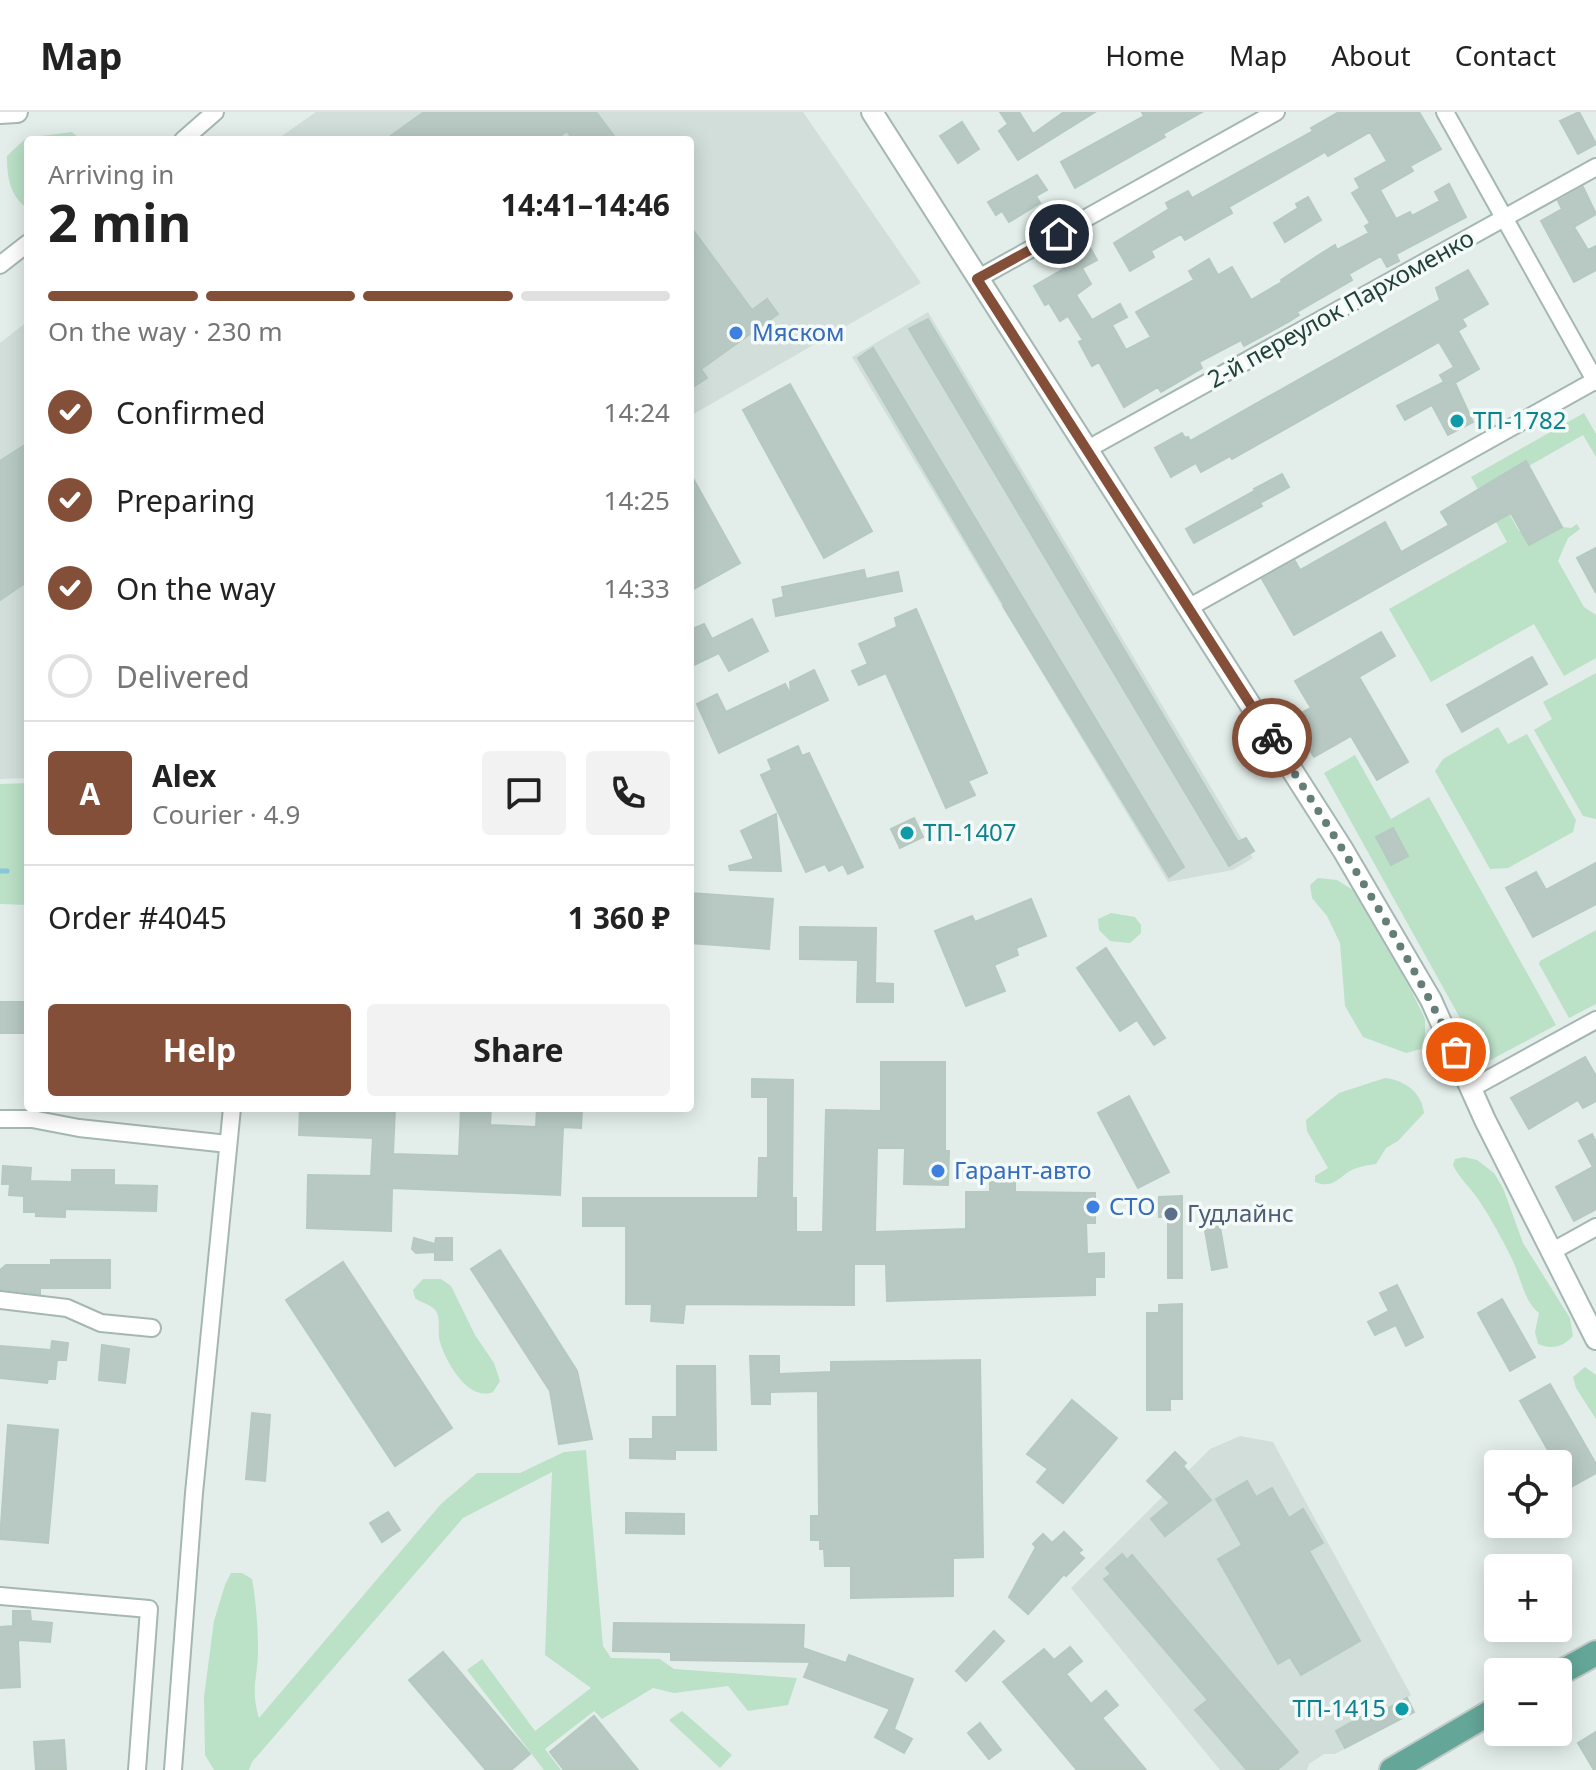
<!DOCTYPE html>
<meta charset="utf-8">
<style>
body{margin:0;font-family:"Noto Sans",sans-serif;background:#f2f2f2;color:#222;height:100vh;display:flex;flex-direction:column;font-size:30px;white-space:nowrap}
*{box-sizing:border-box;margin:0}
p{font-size:26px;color:#767676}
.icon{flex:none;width:44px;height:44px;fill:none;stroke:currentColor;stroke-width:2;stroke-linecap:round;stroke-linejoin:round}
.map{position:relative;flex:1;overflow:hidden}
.sheet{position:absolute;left:24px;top:24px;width:670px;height:976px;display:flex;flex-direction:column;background:#fff;border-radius:8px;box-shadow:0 4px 20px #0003}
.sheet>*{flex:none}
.fabs{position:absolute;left:1484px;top:1338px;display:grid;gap:16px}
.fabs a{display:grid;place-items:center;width:88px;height:88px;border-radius:8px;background:#fff;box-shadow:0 4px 20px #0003;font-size:40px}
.pin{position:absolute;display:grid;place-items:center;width:68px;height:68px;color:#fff;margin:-34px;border:4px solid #fff;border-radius:50%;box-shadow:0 2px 8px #0007}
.courier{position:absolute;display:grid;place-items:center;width:80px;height:80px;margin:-40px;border:6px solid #844f38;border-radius:50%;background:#fff;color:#222;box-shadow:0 2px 10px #0007}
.overview em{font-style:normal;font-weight:700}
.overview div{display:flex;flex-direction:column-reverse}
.overview{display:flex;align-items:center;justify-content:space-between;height:136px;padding:0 24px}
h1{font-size:52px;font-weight:700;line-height:60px}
.bar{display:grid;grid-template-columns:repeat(4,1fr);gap:12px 8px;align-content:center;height:96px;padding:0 24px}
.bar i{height:10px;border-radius:6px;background:#e0e0e0}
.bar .on{background:#844f38}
.bar p{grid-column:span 4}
.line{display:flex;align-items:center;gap:20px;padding:0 24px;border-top:2px solid #e0e0e0}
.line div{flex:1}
.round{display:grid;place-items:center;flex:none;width:84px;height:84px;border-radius:8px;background:#f2f2f2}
ol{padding:0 24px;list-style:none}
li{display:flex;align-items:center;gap:24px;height:88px}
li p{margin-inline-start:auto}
li .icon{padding:8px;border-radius:50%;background:#844f38;color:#fff;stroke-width:4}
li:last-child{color:#767676}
li i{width:44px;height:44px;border:4px solid #e0e0e0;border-radius:50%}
.button{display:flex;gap:16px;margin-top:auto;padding:16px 24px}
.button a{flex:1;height:92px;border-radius:8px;background:#844f38;color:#fff;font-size:32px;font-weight:700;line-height:92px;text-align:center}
.button a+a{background:#f2f2f2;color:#222}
header{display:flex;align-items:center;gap:48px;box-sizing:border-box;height:112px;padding:0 40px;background:#fff;border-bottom:2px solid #e0e0e0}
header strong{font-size:38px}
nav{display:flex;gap:44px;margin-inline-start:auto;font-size:28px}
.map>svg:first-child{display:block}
</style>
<header>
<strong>Map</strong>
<nav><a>Home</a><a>Map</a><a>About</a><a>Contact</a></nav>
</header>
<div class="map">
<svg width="1596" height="1658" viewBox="0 0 1596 1658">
<rect width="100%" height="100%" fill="#e3eeea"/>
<g fill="#d1ded9">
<path d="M316 0H803L921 171 690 304V28H276Z"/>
<path d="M928 200 1253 746 1233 758 1168 770 852 245Z"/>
<path d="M28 209V666L0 667V231Z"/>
<path d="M1240 1324 1273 1330 1411 1583 1407 1586 1414 1600 1335 1642H1324L1309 1652 1307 1658H1220L1071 1476 1210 1337Z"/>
</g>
<g fill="#bbe1c7">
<path d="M72 20 81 28H28V97C10 84 7 66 7 44L26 26Z"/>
<path d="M1584 301 1596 322V345L1583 323 1494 374 1519 419 1531 412 1540 427 1562 415 1571 416 1577 412 1580 417 1568 426 1558 449 1584 495 1596 503V546L1564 564 1534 512 1431 570 1389 497 1507 430 1471 365Z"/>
<path d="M1596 561V707L1583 704 1534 618 1552 607 1543 590Z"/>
<path d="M1498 615 1508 632 1527 622 1576 708 1573 720 1508 756 1490 757 1435 659 1443 647Z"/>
<path d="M1355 643 1391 707 1429 685 1556 913 1485 951 1324 661Z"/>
<path d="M28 671V793L0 792V672Z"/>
<path d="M1318 766 1337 768 1353 778 1410 876 1425 907V923L1421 937 1406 941 1363 925 1345 894 1340 831 1327 804 1312 786 1310 773Z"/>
<path d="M1111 801 1135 805 1141 813V821L1130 831 1110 829 1099 818 1098 807Z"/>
<path d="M1596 818V892L1569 906 1539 852 1540 849Z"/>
<path d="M1385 966C1405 968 1422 981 1424 1001L1398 1029 1386 1036 1376 1052C1368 1053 1357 1055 1350 1059 1337 1067 1332 1077 1315 1070V1064L1328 1056 1307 1019 1306 1008 1339 981Z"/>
<path d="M1464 1045 1477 1048 1494 1061 1503 1076 1523 1131 1570 1206 1573 1224C1563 1235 1552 1238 1538 1232L1535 1220 1539 1201C1523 1188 1521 1165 1512 1147 1502 1127 1491 1106 1478 1087 1470 1075 1459 1066 1453 1053L1455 1047Z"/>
<path d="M423 1167H441L451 1174 475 1223 494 1251 500 1269 493 1280C468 1290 446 1250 440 1230 437 1220 441 1207 436 1199 431 1192 421 1191 415 1186L413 1178Z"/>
<path d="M1585 1255 1596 1263V1307L1576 1276 1573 1265Z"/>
<path d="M586 1338 603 1534 611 1546 660 1547 674 1557 797 1566 788 1593 748 1599 728 1574 674 1581 653 1576 602 1607 594 1599 545 1637 561 1658H544L467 1558 482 1547 535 1619 591 1576 545 1543 552 1360 463 1406 252 1650 249 1658H214L205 1643 204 1585 214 1509 225 1473 231 1461H242L252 1467C256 1489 258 1515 258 1537 258 1566 250 1576 259 1606L441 1392 477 1361H520L564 1340Z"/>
<path d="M682 1599 732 1643 720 1656 669 1608Z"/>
</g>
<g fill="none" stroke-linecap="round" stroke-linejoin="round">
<path stroke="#87c7d7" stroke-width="5" d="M0 759H7"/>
</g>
<g fill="#b8c9c3" stroke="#b5c9c1" stroke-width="2">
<path d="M424 0H596L617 28H573L567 19 555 28H385Z"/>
<path d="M1000 0H1019L1033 22 1064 0H1095L1018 48 999 19 1008 12Z"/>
<path d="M1142 0H1202L1163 22 1165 25 1075 76 1061 50 1144 4Z"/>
<path d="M1339 0H1419L1441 37 1410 54 1413 59 1380 78 1396 107 1410 100 1412 104 1440 89 1435 80 1449 72 1466 105 1396 142 1399 149 1387 155 1381 144 1349 162 1352 168 1297 200 1299 203 1290 209 1244 234 1241 228 1199 250 1202 256 1161 280 1158 275 1124 295 1099 250 1092 254 1079 230 1083 228 1068 204 1060 209 1049 191 1045 193 1034 174 1065 156 1062 150 1089 134 1097 148 1082 156 1091 172 1076 183 1092 208 1120 192 1127 205 1112 213 1126 238 1151 225 1136 200 1194 168 1189 159 1209 147 1218 163 1232 155 1251 188 1282 170 1281 168 1322 141 1335 133 1337 138 1369 121 1365 114 1370 111 1352 81 1360 76 1355 67 1387 49 1370 20 1328 44 1325 40 1229 95 1232 101 1185 128 1181 122 1151 139 1154 145 1130 159 1114 131 1169 97 1166 91 1188 79 1192 86 1313 19 1311 16Z"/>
<path d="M1579 0 1596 32 1578 42 1560 9Z"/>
<path d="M962 10 979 37 958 51 940 24Z"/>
<path d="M1037 63 1047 78 1036 84 1040 91 1009 110 1002 99 996 103 988 90Z"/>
<path d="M1583 75 1596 102 1574 115 1588 138 1596 134V158L1574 170 1541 109 1562 97 1558 89Z"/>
<path d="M1308 85 1321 108 1285 130 1274 111 1298 96 1296 92Z"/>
<path d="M690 114 752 198 767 187 778 202 701 257 707 266 690 277Z"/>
<path d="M1468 158 1488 192 1462 207 1466 214 1458 219 1479 257 1455 271 1473 310 1448 323 1432 293 1405 308 1397 294 1444 270 1440 263 1454 255 1439 230 1232 347 1230 344 1201 360 1196 351 1171 365 1155 336 1182 321 1185 326 1188 325 1190 329 1440 188 1436 176Z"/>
<path d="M928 207 1238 730 1246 726 1254 739 1229 754 909 217Z"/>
<path d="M873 236 1184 755 1169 765 1003 494 1004 493 858 246Z"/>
<path d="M790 272 872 419 824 446 743 298Z"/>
<path d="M28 331V469L0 488V349Z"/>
<path d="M1526 349 1562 415 1529 433 1511 401 1294 523 1262 467 1295 449 1300 458 1385 410 1401 440 1449 413 1441 400Z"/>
<path d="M690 361 740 451 690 479Z"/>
<path d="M1282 362 1289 375 1262 390 1254 377Z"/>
<path d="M1254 379 1262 394 1194 431 1186 417Z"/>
<path d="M1596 436V481L1577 446Z"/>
<path d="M864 458 866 467 898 460 902 479 776 504 773 488 784 485 782 475Z"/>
<path d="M916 497 987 661 968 669 975 683 946 696 886 561 859 573 852 559 868 552 859 532 897 515 895 506Z"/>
<path d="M752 507 768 539 729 559 719 541 690 555V518L704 512 712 527Z"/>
<path d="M1381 520 1395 544 1359 565 1408 650 1377 668 1351 624 1314 645 1292 606 1311 596 1295 569Z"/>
<path d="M1532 545 1547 572 1462 620 1447 593Z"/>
<path d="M814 558 828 588 719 641 697 592 717 582 726 600 785 572 791 583 790 570Z"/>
<path d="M798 634 802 644 809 641 863 755 848 762 843 752 829 759 825 752 806 760 761 663 772 658 768 648Z"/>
<path d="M776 702 781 759 730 758 729 754 754 747 741 719Z"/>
<path d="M914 706 923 725 900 736 891 717Z"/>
<path d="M1393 716 1408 744 1391 753 1376 725Z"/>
<path d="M1596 751V792L1533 825 1506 776 1536 760 1546 778Z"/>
<path d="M690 781 773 787 769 837 690 831Z"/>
<path d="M1031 787 1046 824 1016 836 1018 843 994 853 1005 879 966 894 935 819 972 804 975 810Z"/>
<path d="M800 815 876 816 875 871 893 872V890H857L858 848 800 847Z"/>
<path d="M1106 836 1165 926 1154 933 1137 908 1120 919 1077 856Z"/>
<rect x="0" y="890" width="28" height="31"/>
<path d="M1585 945 1596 964V989L1583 996 1578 988 1529 1017 1511 986Z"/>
<path d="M881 950H945V1039H949L948 1073 904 1072 905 1036H877L875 1120 966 1117V1080H990V1070H1015V1080L1095 1081V1111H1086L1087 1142 1104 1141V1165H1095V1183L887 1189 886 1152H854V1193L685 1192 683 1211 651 1209 652 1192H626V1114H583V1086H758L759 1046H768V985H752V967L793 968 792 1086H796V1120H823L826 998 881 999Z"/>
<path d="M1129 984 1169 1060 1138 1076 1098 1001Z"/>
<path d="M300 996H395L393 1042 459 1044 461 996H491L490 1013 536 1015 537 996H582L581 1016 563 1015 560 1083 392 1076 391 1119 307 1116 308 1063 371 1064 373 1026 299 1023Z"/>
<path d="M1592 1022 1596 1030V1097L1574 1109 1556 1075 1593 1055 1579 1029Z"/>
<path d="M3 1054 31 1056 30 1069 72 1070V1058H114V1073L157 1074 156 1099 65 1097V1105L36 1104V1100H24V1084L9 1083 10 1072H2Z"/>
<path d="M1182 1084V1166H1168V1105H1159V1085Z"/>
<path d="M1218 1104 1227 1155 1212 1158 1203 1107Z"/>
<path d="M414 1126 435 1132 436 1126H452V1148H435V1140L416 1141 412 1137Z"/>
<path d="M500 1138 577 1259 592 1327 559 1332 550 1279 471 1157Z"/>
<path d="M51 1148H110V1176H40V1182L0 1177V1158L6 1153H51Z"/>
<path d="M343 1150 452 1316 395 1354 286 1188Z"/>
<path d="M1397 1173 1423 1225 1406 1234 1396 1213 1375 1223 1368 1210 1389 1199 1380 1181Z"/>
<path d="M1502 1187 1535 1245 1510 1259 1478 1201Z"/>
<path d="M1182 1192V1287H1170V1298H1147V1201H1159V1193Z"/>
<path d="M52 1229 68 1231 66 1248H57L55 1267H48L47 1271 0 1266V1234L51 1238Z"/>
<path d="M102 1233 129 1237 125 1271 99 1268Z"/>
<path d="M750 1244H779V1262L831 1260V1250L980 1248 983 1445 953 1446V1484L851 1486V1454H825L824 1437H820V1428H811V1404H819L818 1279 770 1280V1292H752Z"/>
<path d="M677 1254H715L716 1338H675V1347L630 1346V1327H653V1305H677Z"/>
<path d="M1550 1272 1596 1352V1361L1569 1376 1558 1352H1556L1520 1289Z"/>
<path d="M1072 1288 1117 1326 1063 1391 1037 1370 1048 1357 1027 1342Z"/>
<path d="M252 1301 270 1303 265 1369 246 1367Z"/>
<path d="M8 1313 58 1318 48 1431 0 1427Z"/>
<path d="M1175 1340 1186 1351 1183 1354 1211 1388 1165 1424 1151 1407 1170 1391 1147 1369Z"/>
<path d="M1247 1369 1256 1385 1272 1376 1289 1406 1303 1397 1323 1431 1309 1439 1360 1529 1301 1563 1290 1545 1278 1552 1218 1447 1242 1433 1216 1387Z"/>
<path d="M388 1400 400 1418 382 1430 370 1411Z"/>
<path d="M626 1401 684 1402V1422L626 1421Z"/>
<path d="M1064 1420 1082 1438 1078 1441 1084 1446 1066 1464 1064 1462 1028 1502 1009 1485 1036 1435 1033 1432 1043 1422 1052 1431Z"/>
<path d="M1122 1442 1127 1448 1132 1443 1298 1640 1277 1658H1247L1195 1598 1208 1588 1104 1467 1111 1462 1106 1456Z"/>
<path d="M13 1499H30L31 1509 52 1511 50 1530 18 1528 20 1575 0 1576V1515L13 1514Z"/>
<path d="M614 1511 804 1513 803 1536 846 1551 849 1543 913 1567 894 1617 912 1627 904 1641 875 1625 890 1597 804 1565 810 1550 671 1548V1540L613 1539Z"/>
<path d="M994 1519 1004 1529 966 1569 956 1559Z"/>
<path d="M1070 1535 1082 1549 1066 1562 1091 1592 1106 1579 1118 1593 1102 1606 1146 1658H1077L1003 1570 1044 1537 1054 1548Z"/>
<path d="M443 1540 530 1642 511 1658H486L409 1568Z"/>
<path d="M1407 1586 1414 1600 1345 1636 1336 1619 1366 1602 1369 1607Z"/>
<path d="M594 1604 638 1658H564L550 1640Z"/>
<path d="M980 1611 1001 1638 989 1647 968 1621Z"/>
<path d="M1596 1620V1658H1594L1578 1631Z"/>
<path d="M64 1628 66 1658H36L34 1630Z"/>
</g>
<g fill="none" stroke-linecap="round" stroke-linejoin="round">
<g stroke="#a5b7b2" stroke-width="20">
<g id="minor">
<path d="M1445 0 1596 270"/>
<path d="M183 28 215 0"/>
<path d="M0 153 28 131"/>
<path d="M977 167 1276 0"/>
<path d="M1086 338 1596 55"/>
<path d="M1188 496 1596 268"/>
<path d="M1472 976 1596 908"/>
<path d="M0 1007H32L79 1016 228 1032"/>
<path d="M1551 1140 1596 1115"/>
<path d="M0 1188 67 1196 101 1211 152 1216"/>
<path d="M0 1484 149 1497 137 1658"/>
<path d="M173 1658 194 1381 232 996"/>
</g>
</g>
<g stroke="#a5b7b2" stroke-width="24">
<g id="tertiary">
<path d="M872 0 1343 738 1431 888 1485 1008 1596 1227"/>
<path d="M0 1 17 0"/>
</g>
</g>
<g stroke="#c1cac8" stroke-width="28">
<g id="primary">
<path d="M1558 1562 1596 1541"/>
<path d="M1392 1658 1498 1596"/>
</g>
</g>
<use href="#minor" stroke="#fff" stroke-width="16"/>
<use href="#tertiary" stroke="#fff" stroke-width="20"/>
<use href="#primary" stroke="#64a799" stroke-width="24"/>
</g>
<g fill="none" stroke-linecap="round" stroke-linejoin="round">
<path stroke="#657e78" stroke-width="8" stroke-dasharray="0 14.4" d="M1272 626C1337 728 1403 830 1456 940"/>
<path stroke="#844f38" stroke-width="10" d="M1059 122 977 167 1272 626"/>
</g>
<g fill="#3f7fe0" stroke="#f4faf8" stroke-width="3">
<circle cx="736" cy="221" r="8"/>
<circle cx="938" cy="1059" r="8"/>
<circle cx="1093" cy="1095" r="8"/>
</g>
<g fill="#0f9aa8" stroke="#f4faf8" stroke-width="3">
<circle cx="1457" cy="309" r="8"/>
<circle cx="907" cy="721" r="8"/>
<circle cx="1402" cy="1597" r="8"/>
</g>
<circle fill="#5c6f8a" stroke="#f4faf8" stroke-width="3" cx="1171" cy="1102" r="8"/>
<g text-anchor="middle" stroke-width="7" stroke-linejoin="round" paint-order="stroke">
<g font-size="24" fill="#21423a" stroke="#f4faf8">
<text transform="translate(1341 197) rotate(-29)" y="8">2-й переулок Пархоменко</text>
</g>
<g font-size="24" fill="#366cbe" stroke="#f4faf8" text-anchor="start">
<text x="752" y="229">Мяском</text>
<text x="954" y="1067">Гарант-авто</text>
<text x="1109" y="1103">СТО</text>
</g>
<g font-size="24" fill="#0d838f" stroke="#f4faf8" text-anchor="start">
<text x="1473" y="317">ТП-1782</text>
<text x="923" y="729">ТП-1407</text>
<text x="1386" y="1605" text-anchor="end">ТП-1415</text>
</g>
<g font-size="24" fill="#4e5e75" stroke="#f4faf8" text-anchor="start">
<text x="1187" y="1110">Гудлайнс</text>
</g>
</g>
</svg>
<div class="fabs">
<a><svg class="icon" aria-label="locate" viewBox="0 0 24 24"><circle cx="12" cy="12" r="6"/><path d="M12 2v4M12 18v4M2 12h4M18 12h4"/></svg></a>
<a>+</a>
<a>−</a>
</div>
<div class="pin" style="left:1456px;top:940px;background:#ea580c"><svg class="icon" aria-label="bag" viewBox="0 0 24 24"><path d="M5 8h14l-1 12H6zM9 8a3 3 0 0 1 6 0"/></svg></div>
<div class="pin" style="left:1059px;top:122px;background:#1f2937"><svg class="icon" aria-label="home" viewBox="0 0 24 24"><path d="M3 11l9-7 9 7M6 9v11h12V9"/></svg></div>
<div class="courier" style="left:1272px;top:626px"><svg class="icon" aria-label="bike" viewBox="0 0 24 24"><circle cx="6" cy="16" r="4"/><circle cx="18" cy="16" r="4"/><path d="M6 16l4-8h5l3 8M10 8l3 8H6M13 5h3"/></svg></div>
<section class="sheet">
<div class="overview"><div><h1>2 min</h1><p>Arriving in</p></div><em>14:41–14:46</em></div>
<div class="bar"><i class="on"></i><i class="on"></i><i class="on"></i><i></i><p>On the way · 230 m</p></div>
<ol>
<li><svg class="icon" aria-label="check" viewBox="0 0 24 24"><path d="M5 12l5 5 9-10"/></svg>Confirmed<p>14:24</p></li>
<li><svg class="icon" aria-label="check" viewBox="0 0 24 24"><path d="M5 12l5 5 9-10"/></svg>Preparing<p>14:25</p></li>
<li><svg class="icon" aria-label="check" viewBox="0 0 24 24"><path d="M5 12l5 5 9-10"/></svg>On the way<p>14:33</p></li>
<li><i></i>Delivered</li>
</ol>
<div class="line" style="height:144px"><b class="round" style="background:#844f38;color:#fff">A</b><div><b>Alex</b><p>Courier · 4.9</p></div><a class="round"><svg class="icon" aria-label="chat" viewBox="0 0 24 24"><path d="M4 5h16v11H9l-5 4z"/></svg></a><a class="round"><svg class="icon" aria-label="phone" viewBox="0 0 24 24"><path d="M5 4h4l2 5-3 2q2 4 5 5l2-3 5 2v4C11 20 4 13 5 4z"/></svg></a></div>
<div class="line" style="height:104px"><div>Order #4045</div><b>1 360 ₽</b></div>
<div class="button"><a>Help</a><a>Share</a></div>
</section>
</div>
